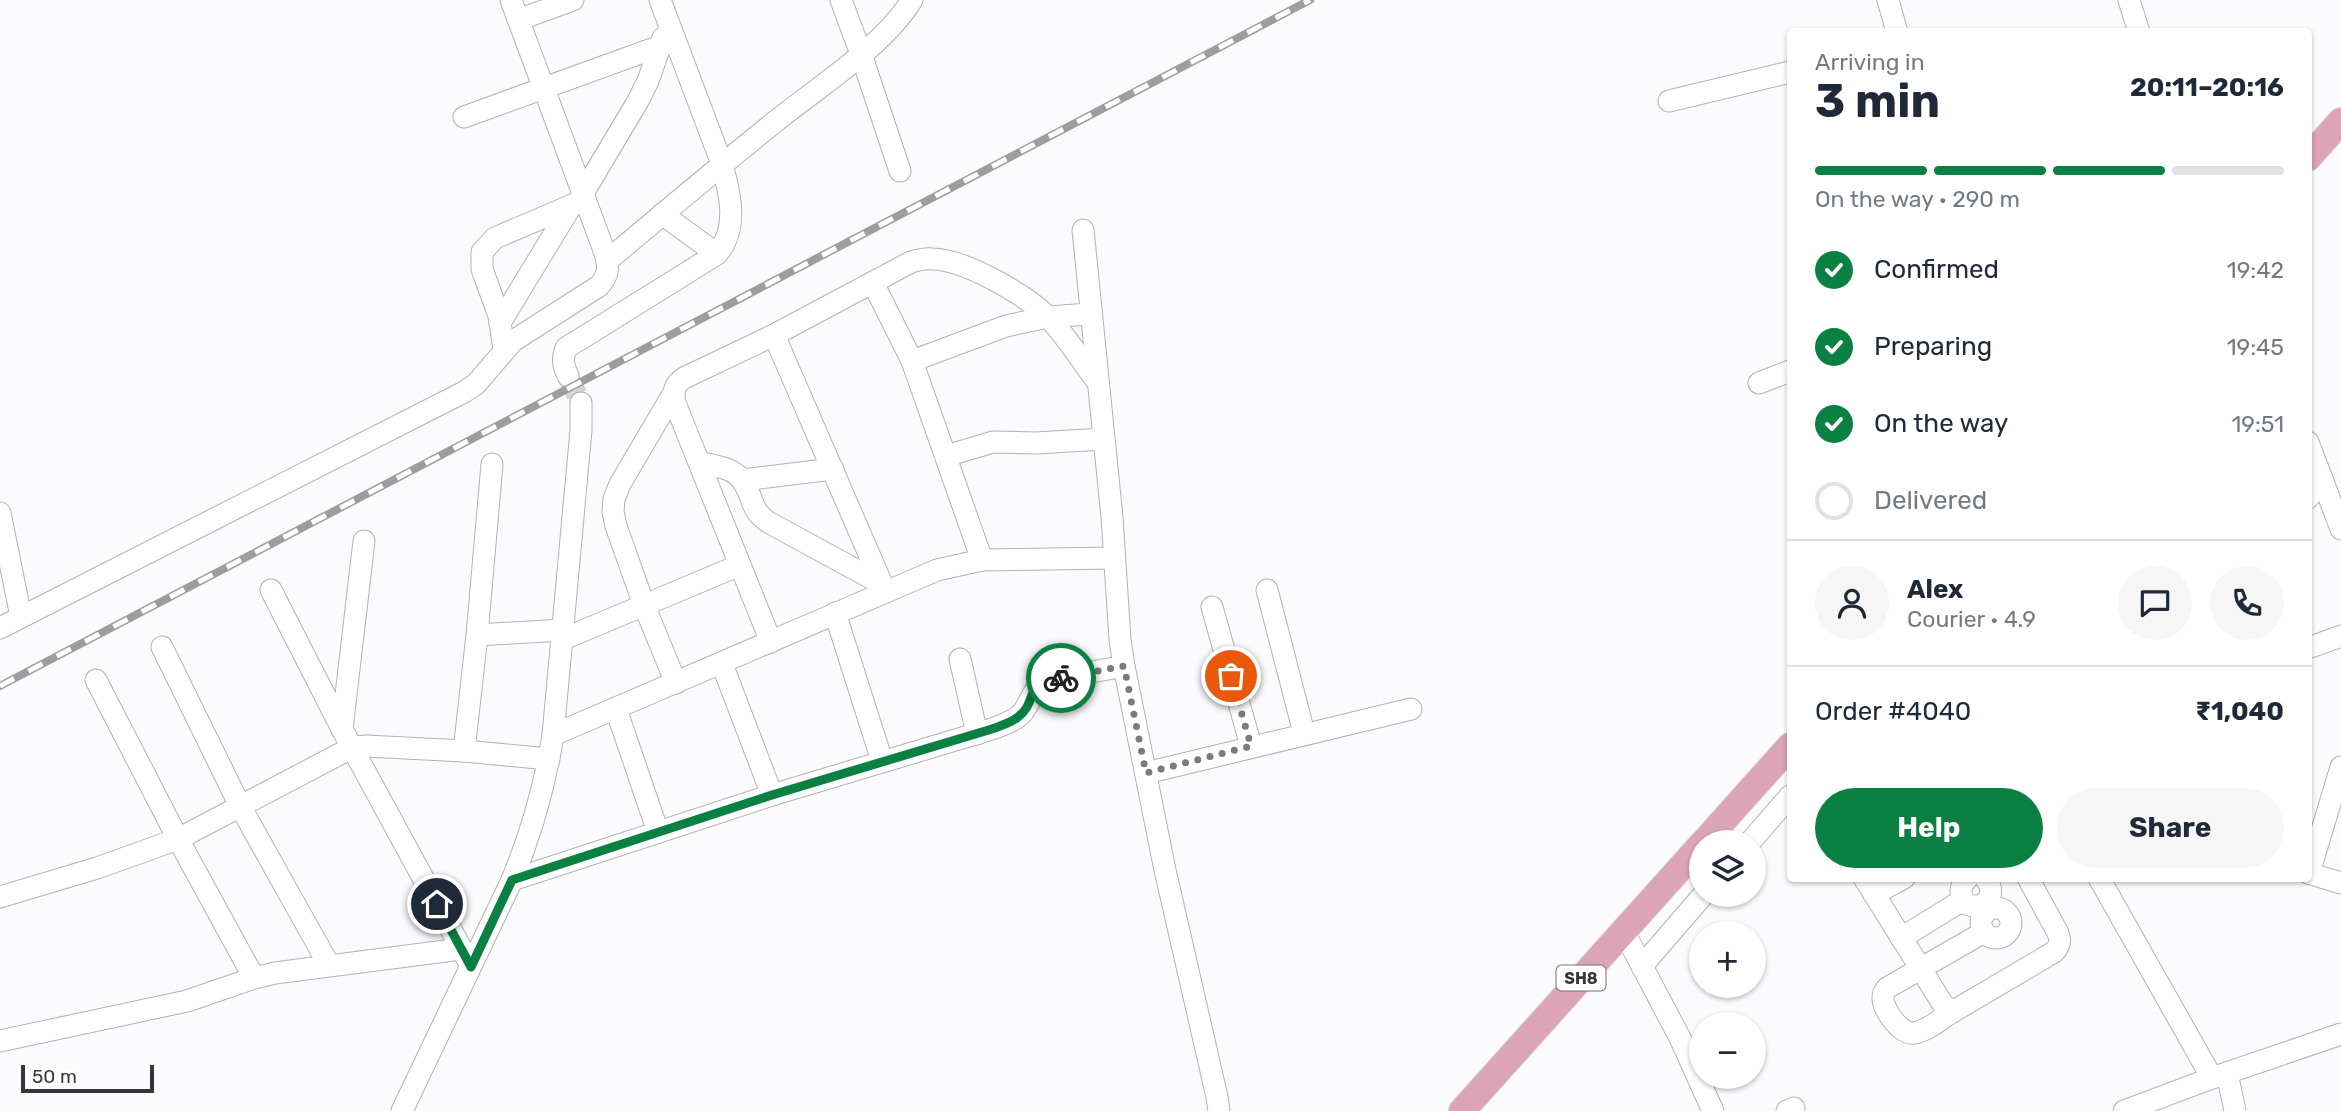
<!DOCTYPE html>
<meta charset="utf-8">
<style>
body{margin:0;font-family:Rubik,sans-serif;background:#f6f6f7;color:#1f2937;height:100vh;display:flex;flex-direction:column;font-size:26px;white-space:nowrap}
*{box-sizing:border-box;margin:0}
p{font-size:23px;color:#747a83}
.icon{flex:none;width:38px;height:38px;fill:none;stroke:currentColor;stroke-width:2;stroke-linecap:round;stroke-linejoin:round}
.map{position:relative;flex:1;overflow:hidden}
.panel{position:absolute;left:1787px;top:28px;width:525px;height:854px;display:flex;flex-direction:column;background:#fff;border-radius:7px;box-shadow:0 2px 5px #0004}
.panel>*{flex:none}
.controls{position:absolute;left:1689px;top:830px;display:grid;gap:14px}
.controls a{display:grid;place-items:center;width:77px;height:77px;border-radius:50%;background:#fff;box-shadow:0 2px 5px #0004;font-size:35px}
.scale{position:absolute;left:21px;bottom:18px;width:133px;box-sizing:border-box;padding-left:7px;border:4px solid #363639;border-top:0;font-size:19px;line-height:24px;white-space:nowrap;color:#363639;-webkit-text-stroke:5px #fff;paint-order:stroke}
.pin{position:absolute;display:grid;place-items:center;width:60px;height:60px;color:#fff;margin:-30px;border:4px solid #fff;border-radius:50%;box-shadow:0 2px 7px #0007}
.courier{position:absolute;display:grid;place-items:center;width:70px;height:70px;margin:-35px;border:5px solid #0b8043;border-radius:50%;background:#fff;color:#222;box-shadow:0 2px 9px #0007}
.summary em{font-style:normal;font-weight:700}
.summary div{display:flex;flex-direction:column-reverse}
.summary{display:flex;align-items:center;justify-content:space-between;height:119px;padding:0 28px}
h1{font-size:46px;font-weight:700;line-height:52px}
.bar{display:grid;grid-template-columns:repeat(4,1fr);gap:10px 7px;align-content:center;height:84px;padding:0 28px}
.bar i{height:9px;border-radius:5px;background:#e0e1e3}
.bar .selected{background:#0b8043}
.bar p{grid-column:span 4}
.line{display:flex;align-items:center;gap:18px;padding:0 28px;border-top:2px solid #e0e1e3}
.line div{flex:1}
.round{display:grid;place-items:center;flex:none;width:74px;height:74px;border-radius:37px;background:#f6f6f7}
ol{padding:0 28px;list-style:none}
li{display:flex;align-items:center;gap:21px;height:77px}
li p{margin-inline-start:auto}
li .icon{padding:7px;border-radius:50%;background:#0b8043;color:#fff;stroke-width:4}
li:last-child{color:#747a83}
li i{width:38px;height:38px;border:4px solid #e0e1e3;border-radius:50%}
.cta{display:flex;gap:14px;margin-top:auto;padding:14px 28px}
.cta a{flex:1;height:80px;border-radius:42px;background:#0b8043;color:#fff;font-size:28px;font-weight:700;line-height:80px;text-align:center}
.cta a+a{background:#f6f6f7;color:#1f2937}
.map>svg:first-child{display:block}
</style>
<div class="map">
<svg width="2341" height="1111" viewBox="0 0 2341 1111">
<rect width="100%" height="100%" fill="#fbfbfe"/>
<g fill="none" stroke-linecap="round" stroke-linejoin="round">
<path stroke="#d4d4d7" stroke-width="21" stroke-dasharray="21 10" stroke-linecap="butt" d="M568 376 581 403"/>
<g stroke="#b1b2b8" stroke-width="23">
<g id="minor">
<path d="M841 0 861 54 900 171"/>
<path d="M1888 0 1897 32"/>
<path d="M2129 0 2139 32"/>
<path d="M518 20 573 0"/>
<path d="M1669 101 1790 72"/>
<path d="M464 117 660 46"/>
<path d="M582 195 638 101 648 81 663 38"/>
<path d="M662 214 717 254"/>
<path d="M1083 230 1112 517 1120 640 1124 666 1165 870 1217 1097 1219 1111"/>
<path d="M607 261C665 212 722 164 781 117 824 83 883 46 912 0"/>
<path d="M873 283 912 361 982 560"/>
<path d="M500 323 571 206"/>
<path d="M774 335 885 591"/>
<path d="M504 349 499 316 482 269V252L495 238 584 200"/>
<path d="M912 361 1006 326 1048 317 1090 314"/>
<path d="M568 376C563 365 562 359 566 348L717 254C739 228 730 194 722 164L660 0"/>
<path d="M1759 383 1790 371"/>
<path d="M673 394 620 484 614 499 613 512 616 526 644 605 676 683"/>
<path d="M2308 442 2341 529"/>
<path d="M946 456 993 442 1036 443 1103 439"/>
<path d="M699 462C713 466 732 467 741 479 754 494 748 508 768 522L880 583"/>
<path d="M742 480 833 469"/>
<path d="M2308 498 2323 481"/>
<path d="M0 513 21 617"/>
<path d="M271 590 342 729 467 959"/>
<path d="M1267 590 1304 733"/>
<path d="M1212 607 1251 746"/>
<path d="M835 613 882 761"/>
<path d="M0 628 464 392 476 384 513 341 599 286C609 275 609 267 605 253L511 0"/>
<path d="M477 635 562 630"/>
<path d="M561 640 740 565"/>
<path d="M771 642 675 403C673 390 674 385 684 378L774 335 911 262C918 260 925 258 932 259 964 259 1024 294 1047 316 1065 334 1080 359 1096 380"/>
<path d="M162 647 240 806 329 965"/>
<path d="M2308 648 2341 636"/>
<path d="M960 659 977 734"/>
<path d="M722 664 772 795"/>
<path d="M96 680 178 839 254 978"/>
<path d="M616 709 658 832"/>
<path d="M342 729 364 541"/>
<path d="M553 735 937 570 982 560 1114 558"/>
<path d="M464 751 477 635 492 464"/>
<path d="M1146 773 1411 709"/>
<path d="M1750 842 1790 796"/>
<path d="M2308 873 2341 883"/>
<path d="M2309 873 2341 767"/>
<path d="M1864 878 1944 1006 1954 1011 2054 952C2060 946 2061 941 2058 933L2028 878"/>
<path d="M1968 878C1959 886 1959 895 1966 904 1985 912 1999 894 1985 878"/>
<path d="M2099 878 2212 1078"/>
<path d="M512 880 772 795 992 729C1002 725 1016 721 1023 712 1034 697 1030 690 1049 680L1124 666"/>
<path d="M1874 894 1904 878"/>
<path d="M0 897 97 868 178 839 353 747 366 746 464 751 549 759"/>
<circle cx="1996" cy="923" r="15"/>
<path d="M1623 930 1680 1038 1713 1111"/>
<path d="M1901 938 1963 900"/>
<path d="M1642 966 1704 894"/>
<path d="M1954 1011C1943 1017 1928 1031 1914 1033 1901 1035 1883 1010 1883 998 1883 993 1884 992 1887 988L1984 932"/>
<path d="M0 1041 187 1001 254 978 275 973 461 949"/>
<path d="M2227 1073 2235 1111"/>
<path d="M402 1111 512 880C531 834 545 785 553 735L581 430V403"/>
<path d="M1787 1111 1794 1108"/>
<path d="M2124 1111 2212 1078 2341 1034"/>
</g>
</g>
<g stroke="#d7d7d7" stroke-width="28">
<g id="major">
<path d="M2308 158 2341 121"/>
<path d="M1704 842 1790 746"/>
<path d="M1462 1111 1701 845"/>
</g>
</g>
<use href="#minor" stroke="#fff" stroke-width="21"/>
<use href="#major" stroke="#dca4b6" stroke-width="26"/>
<g stroke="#9d9da0" stroke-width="8">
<path id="rail" d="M0 686 1310 0"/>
</g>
<use href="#rail" stroke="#fff" stroke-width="5" stroke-dasharray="16" stroke-linecap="butt"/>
</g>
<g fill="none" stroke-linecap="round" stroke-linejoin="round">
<path stroke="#7b7b7e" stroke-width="7" stroke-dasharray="0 12.6" d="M1061 678 1124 666 1146 773 1251 746 1231 676"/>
<path stroke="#0b8043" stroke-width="9" d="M437 904 471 967 512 880 772 795 992 729C1000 726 1011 723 1018 717 1039 701 1021 685 1061 678"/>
</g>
<g text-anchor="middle" stroke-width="7" stroke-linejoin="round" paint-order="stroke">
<rect fill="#fff" stroke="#727274" stroke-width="2" x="1556.5" y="965.5" width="49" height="25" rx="5"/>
<g font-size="16" font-weight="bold" fill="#363639">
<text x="1581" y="984">SH8</text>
</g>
</g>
</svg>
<div class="controls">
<a><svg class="icon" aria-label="layers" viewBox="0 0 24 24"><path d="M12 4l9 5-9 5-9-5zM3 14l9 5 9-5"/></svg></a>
<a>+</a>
<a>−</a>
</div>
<div class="scale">50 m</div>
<div class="pin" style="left:1231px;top:676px;background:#ea580c"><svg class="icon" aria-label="bag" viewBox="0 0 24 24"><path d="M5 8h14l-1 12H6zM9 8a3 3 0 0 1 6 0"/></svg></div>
<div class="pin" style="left:437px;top:904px;background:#1f2937"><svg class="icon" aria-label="home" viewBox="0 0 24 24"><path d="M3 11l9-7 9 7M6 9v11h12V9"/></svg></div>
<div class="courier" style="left:1061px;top:678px"><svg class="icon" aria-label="bike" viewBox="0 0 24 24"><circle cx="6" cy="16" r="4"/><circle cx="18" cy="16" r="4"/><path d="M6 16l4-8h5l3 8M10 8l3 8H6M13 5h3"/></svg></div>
<section class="panel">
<div class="summary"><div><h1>3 min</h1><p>Arriving in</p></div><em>20:11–20:16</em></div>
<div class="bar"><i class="selected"></i><i class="selected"></i><i class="selected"></i><i></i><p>On the way · 290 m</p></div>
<ol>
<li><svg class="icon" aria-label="check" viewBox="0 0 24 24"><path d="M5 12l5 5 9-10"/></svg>Confirmed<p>19:42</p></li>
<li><svg class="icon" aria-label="check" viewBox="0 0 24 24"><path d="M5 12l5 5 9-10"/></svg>Preparing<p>19:45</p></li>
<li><svg class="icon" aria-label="check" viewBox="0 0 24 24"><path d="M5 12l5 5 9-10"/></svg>On the way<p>19:51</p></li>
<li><i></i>Delivered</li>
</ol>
<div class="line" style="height:126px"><a class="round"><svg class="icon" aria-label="person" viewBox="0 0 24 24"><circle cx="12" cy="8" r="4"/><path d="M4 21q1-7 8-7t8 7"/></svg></a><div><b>Alex</b><p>Courier · 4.9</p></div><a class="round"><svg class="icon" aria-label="chat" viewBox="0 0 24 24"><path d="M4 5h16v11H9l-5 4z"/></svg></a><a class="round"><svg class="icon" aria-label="phone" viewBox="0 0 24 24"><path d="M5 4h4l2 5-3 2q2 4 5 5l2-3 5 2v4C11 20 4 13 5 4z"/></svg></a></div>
<div class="line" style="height:91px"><div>Order #4040</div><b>₹1,040</b></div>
<div class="cta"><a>Help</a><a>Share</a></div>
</section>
</div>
